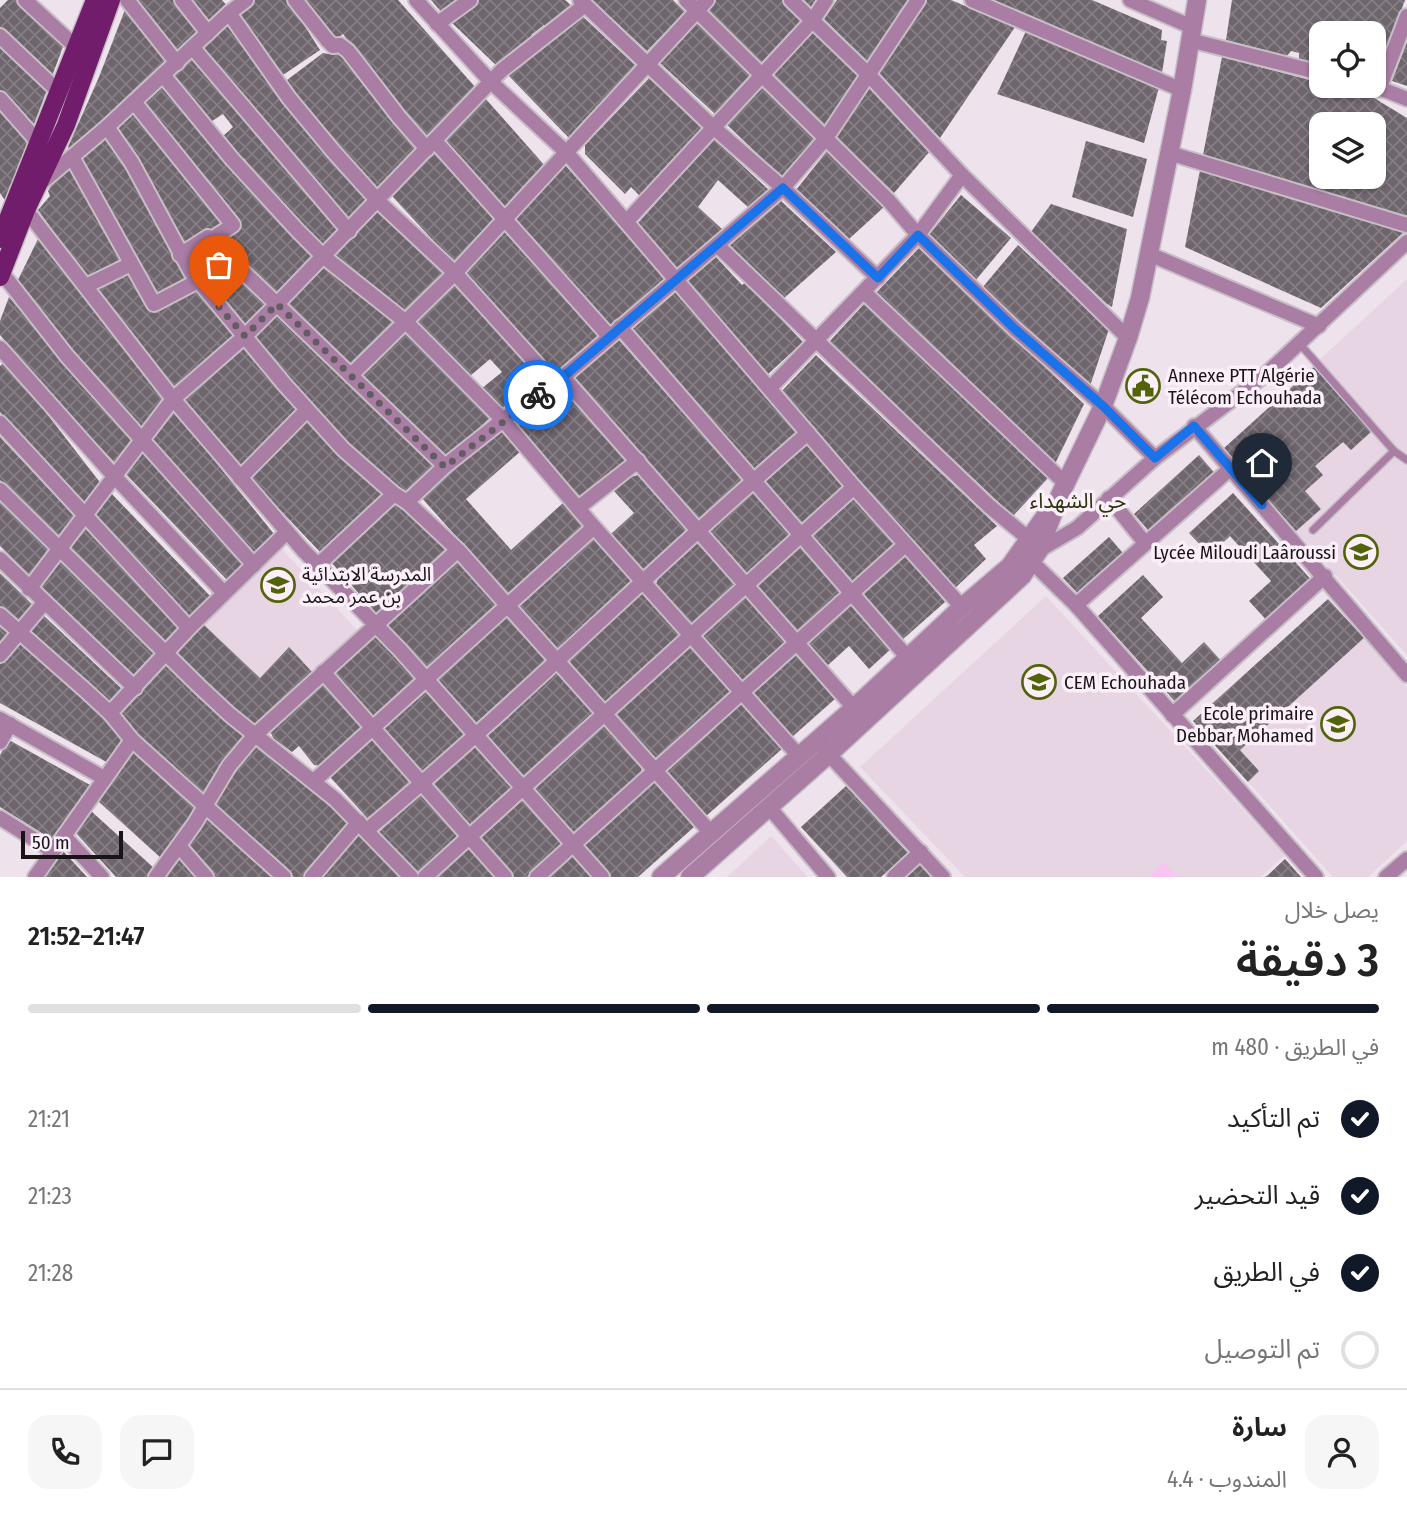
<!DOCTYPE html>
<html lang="ar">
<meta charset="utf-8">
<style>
body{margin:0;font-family:"Fira Sans Condensed","Noto Sans Arabic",sans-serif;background:#f6f6f6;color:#222;direction:rtl;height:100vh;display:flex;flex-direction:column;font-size:26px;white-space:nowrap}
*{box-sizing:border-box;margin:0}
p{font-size:23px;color:#767676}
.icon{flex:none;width:38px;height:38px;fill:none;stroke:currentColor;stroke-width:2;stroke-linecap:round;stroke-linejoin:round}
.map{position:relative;height:877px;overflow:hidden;direction:ltr}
.sheet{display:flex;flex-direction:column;background:#fff;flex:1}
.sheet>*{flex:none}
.buttons{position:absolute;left:1309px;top:21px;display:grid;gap:14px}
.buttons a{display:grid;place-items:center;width:77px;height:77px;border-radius:14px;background:#fff;box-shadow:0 2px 5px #0004;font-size:35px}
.scale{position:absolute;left:21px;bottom:18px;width:102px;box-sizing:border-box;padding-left:7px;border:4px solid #181417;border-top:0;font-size:19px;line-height:24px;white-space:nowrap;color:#181417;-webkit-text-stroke:5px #fbf0f9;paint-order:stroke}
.pin{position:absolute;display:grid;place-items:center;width:60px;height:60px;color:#fff;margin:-72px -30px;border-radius:50% 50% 50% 0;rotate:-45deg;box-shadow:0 0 7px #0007}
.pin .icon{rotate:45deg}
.courier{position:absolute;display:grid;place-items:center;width:70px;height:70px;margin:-35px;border:5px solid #1a73e8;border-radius:50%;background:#fff;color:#222;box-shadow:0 2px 9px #0007}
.summary em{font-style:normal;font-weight:600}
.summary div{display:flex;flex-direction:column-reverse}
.summary{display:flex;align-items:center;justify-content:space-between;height:119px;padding:0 28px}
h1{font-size:46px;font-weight:600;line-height:52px}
.bar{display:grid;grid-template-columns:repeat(4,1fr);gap:10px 7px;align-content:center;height:84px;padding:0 28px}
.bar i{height:9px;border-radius:5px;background:#e0e0e0}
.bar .current{background:#111827}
.bar p{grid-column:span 4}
.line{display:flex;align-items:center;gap:18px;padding:0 28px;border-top:2px solid #e0e0e0}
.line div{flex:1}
.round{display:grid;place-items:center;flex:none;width:74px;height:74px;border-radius:21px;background:#f6f6f6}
ol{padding:0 28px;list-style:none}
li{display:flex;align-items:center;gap:21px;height:77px}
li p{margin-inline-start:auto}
li .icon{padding:7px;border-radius:50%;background:#111827;color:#fff;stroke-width:4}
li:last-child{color:#767676}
li i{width:38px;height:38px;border:4px solid #e0e0e0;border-radius:50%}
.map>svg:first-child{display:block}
</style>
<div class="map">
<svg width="1407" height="877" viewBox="0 0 1407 877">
<defs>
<pattern id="building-cross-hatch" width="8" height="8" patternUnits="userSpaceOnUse" patternTransform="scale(1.75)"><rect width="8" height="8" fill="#6e656d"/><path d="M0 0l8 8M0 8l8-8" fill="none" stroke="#857e84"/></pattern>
</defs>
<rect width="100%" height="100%" fill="#eee3ec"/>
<g fill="#e7d5e4">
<path d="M1407 279V655L1223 449Z"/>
<path d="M280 547 358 631 313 673 288 647 260 678 201 622Z"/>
<path d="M1046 596 1285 855 1261 877H965L860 767Z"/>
<path d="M1364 638 1407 687V841L1368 877H1333L1229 760Z"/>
<path d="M771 836 808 877H727Z"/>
</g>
<path fill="#fbc2f4" d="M1164 862 1177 877H1149Z"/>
<g fill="url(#building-cross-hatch)" fill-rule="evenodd">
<path d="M8 0H18L64 44 51 79 0 30V8Z"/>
<path d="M136 0H176L201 32 178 53Z"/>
<path d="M191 0H222L228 7 210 23Z"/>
<path d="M255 0H288L320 50 280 77 238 13Z"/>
<path d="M300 0H398L476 88 424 141 399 112 343 34 334 41Z"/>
<path d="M431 0H462L443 14Z"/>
<path d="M478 0H565L573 7 547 28 544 25 531 35 534 38 498 67 450 21Z"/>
<path d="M592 0H673L685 12 647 51Z"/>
<path d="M716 0H783L802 19 761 63 707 10Z"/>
<path d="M804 0H816L812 8Z"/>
<path d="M837 0H908L867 61 824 19Z"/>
<path d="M927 0H951L1015 27 940 138 879 73Z"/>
<path d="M990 0H1092L1162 30 1161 40 1167 41 1162 73Z"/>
<path d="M1232 0H1405L1379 71 1374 76V33H1321V64L1299 59V53L1291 51 1287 56 1226 40Z"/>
<path d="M126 7 169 63 72 152 68 147 99 77Z"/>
<path d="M580 14 636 66 569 138 507 74Z"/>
<path d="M230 22 370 201 349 224 291 153 201 49Z"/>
<path d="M697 23 750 75 715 114 660 63Z"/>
<path d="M813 30 858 76 824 126 773 75Z"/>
<path d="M1026 31 1159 87 1144 143 997 94Z"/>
<path d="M1407 42V86L1392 81Z"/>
<path d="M2 45 47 90 34 124 0 91V48Z"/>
<path d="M341 50 419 147 377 193 288 90 287 80 323 53 334 55Z"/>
<path d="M193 56 342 232 323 250 246 165 248 164 244 158 242 160 222 137 233 127 223 114 209 123 173 74Z"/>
<path d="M1222 57 1321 83V86H1332L1369 95 1407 118V218L1203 155ZM1321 124H1374V177H1321Z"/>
<path d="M649 78 702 128 640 196 631 187 625 194 585 154V145Z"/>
<path d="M164 82 275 211 272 214 316 257 280 300 215 238 239 224 143 103Z"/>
<path d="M762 87 815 139 784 179 727 125Z"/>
<path d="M869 88 930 151 894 193 836 137Z"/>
<path d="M484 97 546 167 505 210 443 140Z"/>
<path d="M139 106 228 226 184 249 170 215 117 126Z"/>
<path d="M0 110 27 143 6 202 0 193Z"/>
<path d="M111 132 147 199 170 250 191 281 158 298 136 264 106 203 80 161Z"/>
<path d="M714 139 770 191 749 208 718 180 698 207 723 230 676 269 638 223Z"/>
<path d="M1086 141 1147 159 1133 217 1072 197Z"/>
<path d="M434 150 496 220 455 264 391 195Z"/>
<path d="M827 151 884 207 849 239 796 190Z"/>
<path d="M565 165 666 278 610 329 513 220Z"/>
<path d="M72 167 94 213 124 263 88 279 38 210 50 196 48 191 54 180Z"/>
<path d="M1200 170 1405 231 1321 308 1185 247Z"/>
<path d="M961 195 1011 238 975 281 928 236Z"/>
<path d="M781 201 836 252 783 299 727 246Z"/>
<path d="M1051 204 1127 229 1112 307 1107 304 1031 232Z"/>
<path d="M376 210 446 276 406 315 332 256Z"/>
<path d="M504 230 600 338 557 374 463 273Z"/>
<path d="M39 237 166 400 142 432 65 343 17 282Z"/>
<path d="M209 240 270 305 245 327 209 287 187 255Z"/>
<path d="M1018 245 1109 329 1089 389 982 288Z"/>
<path d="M919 248 1084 404 1054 466 874 295Z"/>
<path d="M715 256 742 285 746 282 803 342 766 376 686 280Z"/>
<path d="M324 264 397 324 350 367 285 305Z"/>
<path d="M129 272 152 308 193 287 236 335 175 392 94 287Z"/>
<path d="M454 282 541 376 500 410 481 389 502 372 490 359 470 376 415 320Z"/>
<path d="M677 291 797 431 753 471 630 331Z"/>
<path d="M9 297 71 371 135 441 117 465 50 395 0 335V321Z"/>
<path d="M865 303 1049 477 1013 516 829 342Z"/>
<path d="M279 313 438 465 405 495 337 435 254 335Z"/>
<path d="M404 332 491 417 446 458 358 374Z"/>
<path d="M619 340 743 480 698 521 573 379Z"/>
<path d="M242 342 300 411 242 470 181 398Z"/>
<path d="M816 355 997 526 974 545 986 559 954 589 781 392Z"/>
<path d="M6 361 102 485 85 508 0 412V366Z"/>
<path d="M1314 367 1372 431 1351 450 1343 442 1315 466 1323 475 1305 491 1321 509 1296 531 1223 449Z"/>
<path d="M562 389 627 462 584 497H579L516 427Z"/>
<path d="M171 407 274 534 254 554 148 438Z"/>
<path d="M305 418 326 442 384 495 320 552 248 476Z"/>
<path d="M500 426 521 451 466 499 511 550 564 502 586 527 509 596 421 497Z"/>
<path d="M0 437 77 519 60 540 0 480Z"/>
<path d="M806 442 845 486 802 526 762 481Z"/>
<path d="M141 447 249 559 228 581 123 471Z"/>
<path d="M1199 455 1219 478 1154 537 1134 514Z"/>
<path d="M638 475 688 531 644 570 611 534 634 513 614 491 631 477Z"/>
<path d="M108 490 212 598 192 620 91 513Z"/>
<path d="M752 491 791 536 747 576 708 532Z"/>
<path d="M1233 493 1315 584 1270 624 1249 601 1271 581 1230 536 1210 555 1189 533Z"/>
<path d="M855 497 894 543 852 583 811 537Z"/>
<path d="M0 500 52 552 32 578 0 546Z"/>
<path d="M395 504 419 521 448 549 377 614 331 562Z"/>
<path d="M82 525 182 630 167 646 66 546Z"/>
<path d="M594 536 633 580 556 650 517 606Z"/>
<path d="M1109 537 1129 560 1084 600 1063 578Z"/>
<path d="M697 541 736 585 693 625 656 584 659 576Z"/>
<path d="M800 546 841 592 797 632 756 586Z"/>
<path d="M905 555 945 602 902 640 862 594Z"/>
<path d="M58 557 157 656 135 680 38 584Z"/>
<path d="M458 560 498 606 429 668 422 665 386 624Z"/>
<path d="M0 573 36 608 20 626 0 609Z"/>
<path d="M1143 575 1163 597 1141 618 1182 663 1204 642 1225 665 1179 706 1098 616Z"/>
<path d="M643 591 682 635 605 705 566 661Z"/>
<path d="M746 596 786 642 743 682 702 636Z"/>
<path d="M1328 599 1364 638 1240 750 1259 771 1248 782 1193 721Z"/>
<path d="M851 603 891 649 869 669 849 646 827 666 806 643Z"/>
<path d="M42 614 124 691 111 704 27 632Z"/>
<path d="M506 615 546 660 475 724 436 680Z"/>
<path d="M0 620 14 632 0 650Z"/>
<path d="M201 622 260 678 289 647 313 673 255 727 209 687 173 652Z"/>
<path d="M378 633 418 679 373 720 332 674Z"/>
<path d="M19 639 100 709 127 741 110 764 0 703V660Z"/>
<path d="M691 646 732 691 655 761 614 716Z"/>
<path d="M796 652 836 698 792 737 751 692Z"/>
<path d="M163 662 199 698 244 737 203 797 155 753 117 710Z"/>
<path d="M555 670 595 714 524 779 484 735Z"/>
<path d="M324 681 365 726 320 766 314 765 299 746 292 752 274 739 269 730Z"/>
<path d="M428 690 467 734 421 775 382 730Z"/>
<path d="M741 701 783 748 705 817 664 772Z"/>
<path d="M604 725 642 768 640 775 574 836 533 790Z"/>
<path d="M375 737 414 781 370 821 330 777Z"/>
<path d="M9 740 90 785 53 840 0 807V755Z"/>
<path d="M254 744 352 824 307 877H294L213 805Z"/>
<path d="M476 744 514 787 469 828 431 785Z"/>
<path d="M133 751 196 807 161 858 98 801Z"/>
<path d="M654 781 694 827 638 877H610L582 845Z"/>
<path d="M846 786 908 853 881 877H847L801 827Z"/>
<path d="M423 792 461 835 418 874 379 832Z"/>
<path d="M524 798 565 844 527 877H512L478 839Z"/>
<path d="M91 811 154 868 148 877H116L75 832Z"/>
<path d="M206 815 275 877H215L185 844Z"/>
<path d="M358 832 400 877H320Z"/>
<path d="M471 846 499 877H435Z"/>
<path d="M63 851 87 877H44Z"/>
<path d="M573 853 594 877H546Z"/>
<path d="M178 855 198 877H163Z"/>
<path d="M1285 859 1301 877H1265L1268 875Z"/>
<path d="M920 865 931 877H906Z"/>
</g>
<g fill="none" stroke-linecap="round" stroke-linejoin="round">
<g stroke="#c7bec6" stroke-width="10">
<g id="service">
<path d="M1299 343 1394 451 1407 460"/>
<path d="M1313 530 1394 451"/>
</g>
</g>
<g stroke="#c7bec6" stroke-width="18">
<g id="minor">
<path d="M25 0 76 47 84 51"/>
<path d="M127 0 177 63"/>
<path d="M182 0 208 33"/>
<path d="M295 0 327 40 333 46 340 45 348 51 399 117 427 149"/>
<path d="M416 0 491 82 567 153 854 487 962 607"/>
<path d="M580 0 713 127 783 188 878 278"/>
<path d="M686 0 889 201 918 235 1016 330 1103 406 1155 458"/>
<path d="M791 0 868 74 962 175 1128 338"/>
<path d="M972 0 1182 90"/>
<path d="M1130 0 1192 27"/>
<path d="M229 13 289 98 333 151 378 201 455 273 555 384"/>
<path d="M437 24 470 0"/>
<path d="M0 36 59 92"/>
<path d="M1189 40 1321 73"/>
<path d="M193 48 349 231"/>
<path d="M163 75 232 159 298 231 324 257 406 322 503 420 594 527 799 756"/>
<path d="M1374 86 1407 99"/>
<path d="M1380 87 1407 16"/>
<path d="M0 99 38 142"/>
<path d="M134 102 233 225 212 239"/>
<path d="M107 127 132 163 191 272 285 385 343 449 394 494 407 502 458 550 711 833"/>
<path d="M435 141 609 336"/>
<path d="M1169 153 1407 225"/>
<path d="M72 157 154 304 198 281"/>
<path d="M41 183 107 127 229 13 246 0"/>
<path d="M26 210 173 399 302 549 401 651 602 877"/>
<path d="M627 221 813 20 826 0"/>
<path d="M717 245 989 506 1029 539"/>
<path d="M1149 254 1319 326"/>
<path d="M180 255 208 237 211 238 236 265 445 466"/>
<path d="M2 273 67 356 254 565"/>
<path d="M86 286 131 264"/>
<path d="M864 292 1066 484"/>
<path d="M620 327 908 658"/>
<path d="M0 348 114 476 224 593"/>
<path d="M351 375 455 273 707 0"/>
<path d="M563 377 854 708"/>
<path d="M770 388 918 235 962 175"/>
<path d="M0 423 189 628"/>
<path d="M1194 426 1407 675"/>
<path d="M240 478 307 410"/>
<path d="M0 490 198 685 229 714 336 800 411 877"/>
<path d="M1109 498 1145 543"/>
<path d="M407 502 445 466 503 420 563 377 783 188 826 138 918 0"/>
<path d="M578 508 638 461"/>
<path d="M1036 552 1077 528 1155 458 1265 375 1407 242"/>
<path d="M0 559 135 688"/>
<path d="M1033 563 1076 605 1316 877"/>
<path d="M318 565 394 494"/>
<path d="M29 589 173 399 245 336 277 304 502 70 585 5"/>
<path d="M1076 605 1230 469"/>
<path d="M0 615 85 690 110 713 132 740 284 877"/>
<path d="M0 655 44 603"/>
<path d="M323 672 505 877"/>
<path d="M110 713 189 628 287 532"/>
<path d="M1172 715 1325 576"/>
<path d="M0 719 104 778"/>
<path d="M0 742 10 724"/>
<path d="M822 747 943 877"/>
<path d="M314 781 594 527"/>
<path d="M769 807 828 877"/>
<path d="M0 818 53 851"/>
<path d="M367 830C518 703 658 562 808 433"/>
<path d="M64 836 102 877"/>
<path d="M179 846 206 877"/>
<path d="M35 877 132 740"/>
<path d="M156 877 195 823 229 766 255 735 458 550"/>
<path d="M312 877 359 822"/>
<path d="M425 877 854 487"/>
<path d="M537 877 905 545"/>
<path d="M894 877 921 852"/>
<path d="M1386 877 1407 859"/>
</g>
</g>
<g stroke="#c7bec6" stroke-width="21">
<g id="tertiary">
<path d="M661 877 854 708 962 607 1010 566 1046 515"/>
<path d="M690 877 829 754 1022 576 1039 550 1060 495 1103 406 1128 338 1140 298 1182 90 1197 0"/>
</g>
</g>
<g stroke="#c7bec6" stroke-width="21">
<g id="primary">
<path d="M0 239 95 0"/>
<path d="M0 277 26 210 66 125 111 0"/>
</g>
</g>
<use href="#service" stroke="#aa7da5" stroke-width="7"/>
<use href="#minor" stroke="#aa7da5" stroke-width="14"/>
<use href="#tertiary" stroke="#aa7da5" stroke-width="18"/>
<use href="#primary" stroke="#711d6c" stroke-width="18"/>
</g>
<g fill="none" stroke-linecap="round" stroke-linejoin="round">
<path stroke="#635c62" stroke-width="7" stroke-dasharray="0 12.6" d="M219 307 245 336 277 304 445 467 538 395"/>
<path stroke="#1a73e8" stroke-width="9" d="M538 395 563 377 783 188 878 278 918 235 1016 330 1103 406 1155 458 1194 426 1262 505"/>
</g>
<defs>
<g id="civic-ring" transform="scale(1.75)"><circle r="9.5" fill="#fbf0f9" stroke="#536309" stroke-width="1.5"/><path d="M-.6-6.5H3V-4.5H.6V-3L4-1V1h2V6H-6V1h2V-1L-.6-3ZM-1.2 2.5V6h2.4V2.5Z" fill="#536309"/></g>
<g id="school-ring" transform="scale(1.75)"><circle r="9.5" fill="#fbf0f9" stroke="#536309" stroke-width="1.5"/><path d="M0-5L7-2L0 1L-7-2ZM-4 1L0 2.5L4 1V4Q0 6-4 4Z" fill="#536309"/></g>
</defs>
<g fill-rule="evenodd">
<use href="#civic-ring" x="1143" y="386"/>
<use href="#school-ring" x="1361" y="552"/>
<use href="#school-ring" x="278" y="585"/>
<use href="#school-ring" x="1039" y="682"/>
<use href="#school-ring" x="1338" y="724"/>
</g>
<g text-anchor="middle" stroke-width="7" stroke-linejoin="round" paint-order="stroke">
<g font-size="19" fill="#181417" stroke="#fbf0f9" text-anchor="start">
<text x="1168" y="382">Annexe PTT Algérie<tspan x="1168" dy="22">Télécom Echouhada</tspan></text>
<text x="1336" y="559" text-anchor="end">Lycée Miloudi Laâroussi</text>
<text x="302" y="581">المدرسة الابتدائية<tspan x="302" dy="22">بن عمر محمد</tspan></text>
<text x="1064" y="689">CEM Echouhada</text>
<text x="1314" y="720" text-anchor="end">Ecole primaire<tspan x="1314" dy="22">Debbar Mohamed</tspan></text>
</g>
<g font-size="21" fill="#2c340d" stroke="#fbf0f9">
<text x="1078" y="508">حي الشهداء</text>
</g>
</g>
</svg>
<div class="buttons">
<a><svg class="icon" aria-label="locate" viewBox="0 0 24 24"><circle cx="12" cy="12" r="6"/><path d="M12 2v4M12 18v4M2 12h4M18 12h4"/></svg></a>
<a><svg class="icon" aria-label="layers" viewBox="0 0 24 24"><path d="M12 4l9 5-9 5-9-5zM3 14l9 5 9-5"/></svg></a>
</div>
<div class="scale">50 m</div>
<div class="pin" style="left:219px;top:307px;background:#ea580c"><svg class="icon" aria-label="bag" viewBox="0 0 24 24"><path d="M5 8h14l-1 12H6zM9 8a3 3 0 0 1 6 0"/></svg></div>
<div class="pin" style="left:1262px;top:505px;background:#1f2937"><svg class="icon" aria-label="home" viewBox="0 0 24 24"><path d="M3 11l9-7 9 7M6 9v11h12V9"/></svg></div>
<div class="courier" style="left:538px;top:395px"><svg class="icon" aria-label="bike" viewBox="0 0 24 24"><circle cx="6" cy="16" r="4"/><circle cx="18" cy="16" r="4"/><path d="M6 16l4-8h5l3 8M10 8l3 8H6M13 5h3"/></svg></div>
</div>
<section class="sheet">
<div class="summary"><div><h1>3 دقيقة</h1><p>يصل خلال</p></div><em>21:47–21:52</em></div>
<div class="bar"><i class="current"></i><i class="current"></i><i class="current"></i><i></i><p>في الطريق · 480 m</p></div>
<ol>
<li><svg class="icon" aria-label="check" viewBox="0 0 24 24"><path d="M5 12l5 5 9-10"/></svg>تم التأكيد<p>21:21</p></li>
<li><svg class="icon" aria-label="check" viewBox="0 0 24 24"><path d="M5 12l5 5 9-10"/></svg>قيد التحضير<p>21:23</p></li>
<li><svg class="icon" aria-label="check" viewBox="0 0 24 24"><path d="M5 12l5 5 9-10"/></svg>في الطريق<p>21:28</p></li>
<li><i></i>تم التوصيل</li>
</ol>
<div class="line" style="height:126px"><a class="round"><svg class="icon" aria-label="person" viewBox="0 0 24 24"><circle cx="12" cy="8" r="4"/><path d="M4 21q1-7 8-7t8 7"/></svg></a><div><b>سارة</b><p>المندوب · 4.4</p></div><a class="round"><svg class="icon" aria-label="chat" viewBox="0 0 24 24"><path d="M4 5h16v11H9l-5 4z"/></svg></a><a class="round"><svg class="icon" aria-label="phone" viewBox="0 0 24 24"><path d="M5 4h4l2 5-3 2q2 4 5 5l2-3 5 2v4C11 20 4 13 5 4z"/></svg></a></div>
</section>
